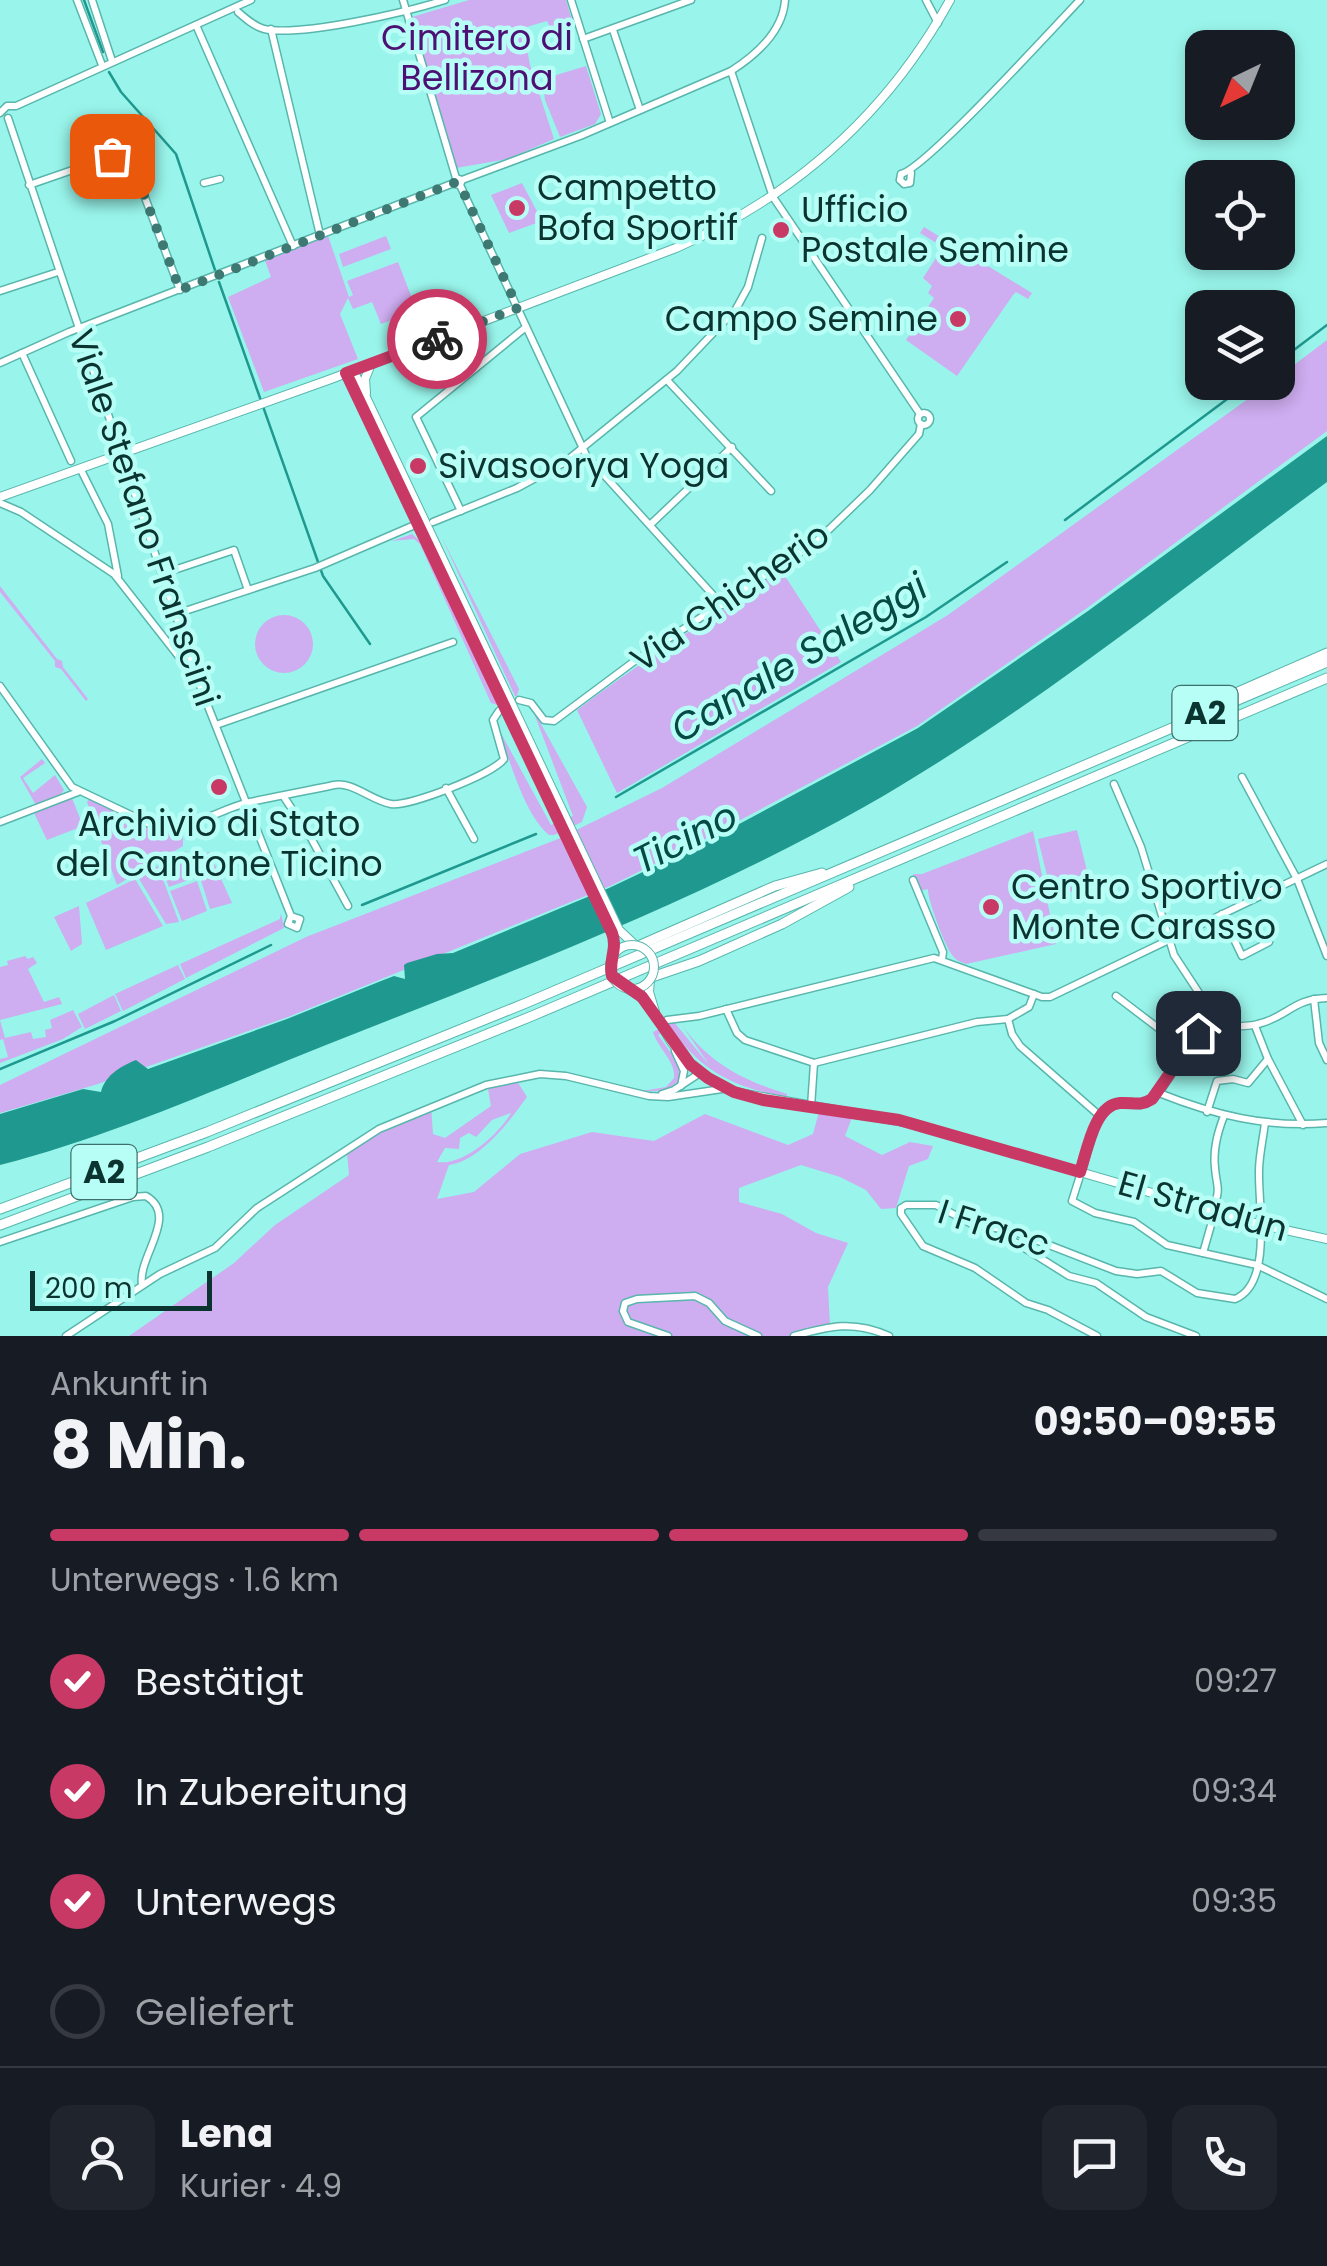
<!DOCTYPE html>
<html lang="de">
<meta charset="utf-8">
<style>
body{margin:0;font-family:Poppins,sans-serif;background:#20242c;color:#f1f3f6;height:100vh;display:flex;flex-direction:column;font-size:38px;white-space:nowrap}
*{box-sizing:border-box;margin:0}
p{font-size:32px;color:#9ea1a6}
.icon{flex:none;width:55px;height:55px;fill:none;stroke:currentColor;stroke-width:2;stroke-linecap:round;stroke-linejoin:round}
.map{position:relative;height:1336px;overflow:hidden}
.panel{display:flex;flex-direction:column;background:#171b24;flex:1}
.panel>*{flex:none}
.needle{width:65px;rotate:223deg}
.buttons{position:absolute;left:1185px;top:30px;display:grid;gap:20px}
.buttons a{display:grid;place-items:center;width:110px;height:110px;border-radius:20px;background:#171b24;box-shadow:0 5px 15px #0003;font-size:50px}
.scale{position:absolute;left:30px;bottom:25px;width:182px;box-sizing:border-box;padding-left:10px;border:5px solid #0b3431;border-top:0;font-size:28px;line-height:35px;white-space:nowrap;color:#0b3431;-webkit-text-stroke:8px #b7fff6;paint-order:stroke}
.pin{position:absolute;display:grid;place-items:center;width:85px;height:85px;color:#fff;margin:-42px;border-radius:20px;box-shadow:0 5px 15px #0006}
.courier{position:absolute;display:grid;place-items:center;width:100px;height:100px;margin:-50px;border:8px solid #c83a65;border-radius:50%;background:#fff;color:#222;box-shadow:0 2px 12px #0007}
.overview em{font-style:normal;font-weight:700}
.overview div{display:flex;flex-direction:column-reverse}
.overview{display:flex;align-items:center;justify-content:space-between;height:170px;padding:0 50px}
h1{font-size:65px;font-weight:700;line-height:75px}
.bar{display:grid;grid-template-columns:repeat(4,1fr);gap:15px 10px;align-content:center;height:120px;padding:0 50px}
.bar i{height:12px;border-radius:8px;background:#363941}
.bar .active{background:#c83a65}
.bar p{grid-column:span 4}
.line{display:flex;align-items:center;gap:25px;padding:0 50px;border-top:2px solid #363941}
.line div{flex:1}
.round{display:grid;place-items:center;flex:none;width:105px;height:105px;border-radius:20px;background:#20242c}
ol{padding:0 50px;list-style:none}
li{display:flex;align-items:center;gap:30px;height:110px}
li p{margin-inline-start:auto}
li .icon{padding:10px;border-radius:50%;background:#c83a65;color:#fff;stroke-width:4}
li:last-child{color:#9ea1a6}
li i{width:55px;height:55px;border:5px solid #363941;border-radius:50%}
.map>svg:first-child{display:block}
</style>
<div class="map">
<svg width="1327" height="1336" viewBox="0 0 1327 1336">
<rect width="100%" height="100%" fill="#99f5eb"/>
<g fill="#ceadf0" fill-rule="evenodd">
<path d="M469 0H566L574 27 553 34 547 21 523 28 530 65 554 139 508 159 456 168 412 17Z"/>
<path d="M586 66 601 114 595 124 560 137 545 100 543 79Z"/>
<path d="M522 183 542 221 509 233 491 195Z"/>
<path d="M924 227 1032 293 1028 299 1016 292 1013 295 957 376 906 340 934 298 928 293 932 286 923 278 943 247 920 233Z"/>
<path d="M327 233 349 297 353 295 347 281 398 262 417 311 381 324 372 302 353 309 348 298 340 314 358 359 264 392 228 297 271 277 264 258Z"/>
<path d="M386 236 391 249 343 267 339 254Z"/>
<path d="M1327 340V431L1087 608 917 726 699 842 610 886 288 1017 98 1084 0 1113V1085L306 937 558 839 662 788 948 615 1270 383 1278 382V377Z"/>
<path d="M412 534 423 544 498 705 491 703 420 544 414 539 392 541Z"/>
<path d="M441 536 519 689 517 696H515Z"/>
<path d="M781 570 841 662 617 793 577 710C643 660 712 617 781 570Z"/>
<path d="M0 586 57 659 62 661 63 667 88 699 86 701 61 669 55 667V661L0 592Z"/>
<circle cx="284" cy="644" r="29"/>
<path d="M532 708 587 807 582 822 554 835H549C523 813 510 759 497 726L551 825 573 816Z"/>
<path d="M42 759 45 763 23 778 33 793 55 775 64 790 60 795 36 805 20 777Z"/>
<path d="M72 798 83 826 47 840 34 813Z"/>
<path d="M89 799 157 830 183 829V846L117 885 87 802Z"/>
<path d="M1077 830 1091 887 1052 896 1038 839Z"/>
<path d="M1033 831 1056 944 966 964C959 961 957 961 952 955 944 944 927 898 928 889L920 891 913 874H922Z"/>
<path d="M186 851 197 877 169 887 160 864Z"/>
<path d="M209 852 232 903 210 909 194 858Z"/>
<path d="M158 866 179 922 166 924 138 877Z"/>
<path d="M135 879 163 926 106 950 86 903Z"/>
<path d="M197 881 207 911 182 921 170 891Z"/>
<path d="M79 906 82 944 71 951 54 917Z"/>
<path d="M281 913 284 928 186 978 180 964 280 919Z"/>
<path d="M25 956 28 959 33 957 37 963 28 969 44 1002 59 997 62 1004 0 1020 5 1038 31 1032 33 1039 46 1037 45 1030 52 1028 50 1020 73 1010 82 1027 63 1039 0 1063V1059L8 1057 3 1039 0 1040V967L8 965 7 961Z"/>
<path d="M178 965 185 979 123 1011 115 994Z"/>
<path d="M114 995 121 1011 85 1029 78 1014Z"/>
<path d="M674 1022 710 1066 681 1024C709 1063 742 1080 787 1094V1097C736 1088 701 1072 671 1028L658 1035 679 1064V1081L665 1091H642L666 1087 674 1078C676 1061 658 1049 653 1032Z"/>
<path d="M517 1081 527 1097C509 1122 480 1161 449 1165L437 1199 474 1192 520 1154 592 1132 654 1141 705 1114 788 1145 813 1134 820 1108 854 1112 845 1136 882 1155 910 1142 933 1146 928 1159 909 1166 896 1208 881 1209 866 1190 840 1177 801 1165 739 1188V1202L782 1214 816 1233 848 1243 828 1287 830 1326 801 1336H129L234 1263 275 1225 349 1175 347 1152 377 1131 431 1106 433 1134 445 1138 491 1106 488 1089ZM511 1113C498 1135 463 1166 437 1162L445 1148 459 1149 460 1138 469 1133 476 1137 492 1120Z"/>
</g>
<path fill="#1f998f" d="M1327 436V482C1177 592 1026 715 864 807 693 903 508 973 326 1045 218 1088 112 1136 0 1165V1114L83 1089 101 1092C105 1076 119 1067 136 1060L148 1069 287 1019 381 981 394 976 405 979 404 965 407 963 437 954 453 953 609 888 700 845 918 728 1088 611Z"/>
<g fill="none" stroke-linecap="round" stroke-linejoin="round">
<g stroke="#1f998f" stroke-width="2.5">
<path d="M84 0 103 52"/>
<path d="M109 72 121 92 176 154 215 270"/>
<path d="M219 282 323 576 370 644"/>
<path d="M1278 362 1327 325"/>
<path d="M1065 520 1250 382"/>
<path d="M616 797 926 617 1007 562"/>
<path d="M362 905 536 834"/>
<path d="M0 1069 115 1021 271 945"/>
</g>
<g stroke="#58b6ac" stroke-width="9">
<g id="minor">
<path d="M77 0 102 65"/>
<path d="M92 0 112 61"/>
<path d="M403 0 456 178 462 180 460 185 455 184 456 178"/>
<path d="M571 0 610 123"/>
<path d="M926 0 938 23"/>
<path d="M238 12C246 19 254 26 264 29 301 37 407 12 445 0"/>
<path d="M196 25 293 246"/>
<path d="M271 29 320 235"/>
<path d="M613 30 640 110"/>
<path d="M583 39 691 0"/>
<path d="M731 71 773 197 920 414"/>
<path d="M0 113 7 106H16L251 0"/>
<path d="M8 118 198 681 291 916 300 919 297 928 288 924 291 916"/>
<path d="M462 180 580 136 731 71C756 55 783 31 785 0"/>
<path d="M900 180 901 174C926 168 1052 29 1080 0"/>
<path d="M900 180 904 184 910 183 911 173"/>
<path d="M204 183 220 179"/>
<path d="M29 185 113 156 133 166 180 290"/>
<path d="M460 185 586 455 722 605"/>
<path d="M0 291 58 272"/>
<path d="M22 353 71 461"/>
<path d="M0 363 69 332 454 183"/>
<path d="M667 380 771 491"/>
<circle cx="924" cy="419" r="6"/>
<path d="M81 470 108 524 118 576"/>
<path d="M0 503 21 512 114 574 194 676"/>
<path d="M461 511 416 417 526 327"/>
<path d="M433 522 517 488 565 462 677 371 736 309 748 287 762 238"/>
<path d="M651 524 732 447"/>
<path d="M162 574 234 550 248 590"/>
<path d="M176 614 315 568 417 524"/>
<path d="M0 686 72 787 154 826C187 834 218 809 250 802 278 796 306 791 334 785 352 781 372 801 391 804 409 807 493 774 504 759L493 720 499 711"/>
<path d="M519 700 531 703 544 720 554 721 636 660 816 542 870 490 919 434 921 424"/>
<path d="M216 725 453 642"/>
<path d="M1242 777 1297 879 1327 956"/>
<path d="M1114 784 1141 847 1174 955 1220 1025"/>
<path d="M446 788 474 839"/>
<path d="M284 797 311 838 348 906"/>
<path d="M0 822 78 792"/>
<path d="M913 880 943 952 942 959"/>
<path d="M1222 914 1242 956 1269 942"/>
<path d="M1116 996 1187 1050"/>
<path d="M1327 998C1292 999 1288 1017 1258 1024 1240 1029 1224 1023 1200 1031L1159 1093 1141 1105 1115 1103 1106 1108 1096 1125 1072 1201 1095 1213 1134 1222 1167 1245 1257 1265 1327 1299"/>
<path d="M1314 999 1319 1043 1327 1060"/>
<path d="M726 1009 737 1033 745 1040 814 1063"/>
<path d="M1008 1019 1012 1034 1020 1046 1100 1116"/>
<path d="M667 1020 699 1016 934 958 1042 997H1050L1327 864"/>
<path d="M1255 1026 1268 1059 1303 1125"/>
<path d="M675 1051 684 1071 681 1086"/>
<path d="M814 1063 977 1022 1008 1019 1029 1007 1034 994"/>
<path d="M1159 1093C1214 1115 1267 1128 1327 1123"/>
<path d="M662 1094 674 1090 700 1073"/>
<path d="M811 1107 814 1063"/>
<path d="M1207 1112 1217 1081 1233 1079 1248 1083 1268 1059"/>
<path d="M1213 1210C1221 1186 1217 1190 1215 1168 1213 1151 1218 1131 1224 1116"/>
<path d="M1003 1232 1010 1239 1069 1276 1096 1283 1146 1317 1196 1336"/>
<path d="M0 1242 133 1197 146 1196C180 1216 137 1257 142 1285"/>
<path d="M1203 1253 1215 1211"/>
<path d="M66 1336 160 1274 215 1248 257 1208 379 1129 486 1085 540 1074 566 1076 649 1096 668 1097 722 1089"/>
<path d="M668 1336 628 1322 623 1311 625 1303 637 1299 695 1296 709 1303 725 1321 758 1336"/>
<path d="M794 1336C829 1326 854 1320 889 1336"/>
<path d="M1097 1336 1048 1310 1026 1303 975 1268 923 1246 901 1214V1208L906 1205H936L972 1224 1013 1231 1116 1271 1137 1274 1161 1271 1197 1293 1235 1299C1273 1284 1258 1204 1259 1171 1259 1156 1263 1139 1265 1123"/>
</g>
</g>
<g stroke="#58b6ac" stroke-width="10">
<g id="major">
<path d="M353 370 619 930 635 945"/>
<path d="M346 373 612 933 615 944 613 957"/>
<path d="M366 393 365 379 371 364"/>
<path d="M0 497 331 379 676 248C795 196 887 114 950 0"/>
<path d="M650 980 649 992 655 1012"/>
<path d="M628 989C650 998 660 1025 672 1043 688 1066 709 1082 734 1092L915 1124 1262 1225 1327 1239"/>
</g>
</g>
<g stroke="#58b6ac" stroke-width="11">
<g id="highway">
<path d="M1222 703 1231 695 1327 653"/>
<path d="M638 946 775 886 822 873"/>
<path d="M652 977 699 961 782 924 849 887"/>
<path d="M0 1209 207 1132 526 1003 1327 662"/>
<path d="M0 1225 208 1147 532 1016 1327 678"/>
</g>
</g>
<use href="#minor" stroke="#fff" stroke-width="6"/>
<use href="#major" stroke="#fff" stroke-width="8"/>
<use href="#highway" stroke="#fff" stroke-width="9"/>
<g stroke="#58b6ac" stroke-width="10" stroke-linecap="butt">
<circle id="major-bridge" cx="632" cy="967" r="22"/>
</g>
<use href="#major-bridge" stroke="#fff" stroke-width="8"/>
</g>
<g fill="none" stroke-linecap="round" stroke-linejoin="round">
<path stroke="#3d7872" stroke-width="10" stroke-dasharray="0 18" d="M112 156 133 166 180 290 454 183 460 185 518 308 437 339"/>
<path stroke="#c83a65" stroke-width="12" d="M437 339 346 373 612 933C618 949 608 961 612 976L642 997 690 1064 708 1078 734 1092 763 1100 899 1120 1080 1172C1087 1152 1094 1105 1120 1103 1133 1102 1140 1107 1152 1099L1198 1033"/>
</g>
<g fill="#c83a65" stroke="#b7fff6" stroke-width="4">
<circle cx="517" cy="208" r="10"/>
<circle cx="781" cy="230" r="10"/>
<circle cx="958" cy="319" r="10"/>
<circle cx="418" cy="466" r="10"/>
<circle cx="219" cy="787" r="10"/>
<circle cx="991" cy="907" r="10"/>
</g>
<g text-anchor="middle" stroke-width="9" stroke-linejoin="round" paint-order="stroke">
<g fill="#b7fff6" stroke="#3f716c" stroke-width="2.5">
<rect x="1172.5" y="686" width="65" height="54" rx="8"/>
<rect x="71.5" y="1145" width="65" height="54" rx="8"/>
</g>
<g font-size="32" font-weight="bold" fill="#0b3431">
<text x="1205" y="724">A2</text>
<text x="104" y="1183">A2</text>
</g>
<g font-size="35" fill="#4d1075" stroke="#b7fff6">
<text x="477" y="50">Cimitero di<tspan x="477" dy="40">Bellizona</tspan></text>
</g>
<g font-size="35" fill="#0b3431" stroke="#b7fff6" text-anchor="start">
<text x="537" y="200">Campetto<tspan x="537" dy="40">Bofa Sportif</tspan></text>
<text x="801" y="222">Ufficio<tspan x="801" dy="40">Postale Semine</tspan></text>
<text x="938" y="331" text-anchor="end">Campo Semine</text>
<text x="438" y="478">Sivasoorya Yoga</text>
<text x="219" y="836" text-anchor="middle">Archivio di Stato<tspan x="219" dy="40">del Cantone Ticino</tspan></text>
<text x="1011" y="899">Centro Sportivo<tspan x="1011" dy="40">Monte Carasso</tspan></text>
</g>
<g font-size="35" fill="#0b3431" stroke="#b7fff6">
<text transform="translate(144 518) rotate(71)" y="12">Viale Stefano Franscini</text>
<text transform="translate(730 597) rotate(-35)" y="12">Via Chicherio</text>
<text transform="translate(1203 1206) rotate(16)" y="12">El Stradún</text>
<text transform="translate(994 1228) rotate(18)" y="12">I Fracc</text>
</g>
<g font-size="38" font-style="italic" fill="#054a45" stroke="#b7fff6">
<text transform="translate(799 658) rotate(-31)" y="13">Canale Saleggi</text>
<text transform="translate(685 838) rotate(-27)" y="13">Ticino</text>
</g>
</g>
</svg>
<div class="buttons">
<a><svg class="needle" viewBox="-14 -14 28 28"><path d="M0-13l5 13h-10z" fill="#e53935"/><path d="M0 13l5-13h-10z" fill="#9ea1a6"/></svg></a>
<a><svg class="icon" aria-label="locate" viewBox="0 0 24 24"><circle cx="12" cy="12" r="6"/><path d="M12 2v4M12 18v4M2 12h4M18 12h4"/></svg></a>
<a><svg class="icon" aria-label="layers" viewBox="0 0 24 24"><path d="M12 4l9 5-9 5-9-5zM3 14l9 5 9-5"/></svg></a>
</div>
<div class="scale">200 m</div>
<div class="pin" style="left:112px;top:156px;background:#ea580c"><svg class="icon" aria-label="bag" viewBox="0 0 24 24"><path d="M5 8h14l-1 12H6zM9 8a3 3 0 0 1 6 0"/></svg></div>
<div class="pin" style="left:1198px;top:1033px;background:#1f2937"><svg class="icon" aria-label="home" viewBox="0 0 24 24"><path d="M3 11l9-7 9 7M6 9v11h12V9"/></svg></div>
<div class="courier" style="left:437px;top:339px"><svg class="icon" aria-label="bike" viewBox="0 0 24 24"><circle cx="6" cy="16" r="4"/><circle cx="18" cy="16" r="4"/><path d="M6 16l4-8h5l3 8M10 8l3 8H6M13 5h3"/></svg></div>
</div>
<section class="panel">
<div class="overview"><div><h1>8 Min.</h1><p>Ankunft in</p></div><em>09:50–09:55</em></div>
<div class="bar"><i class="active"></i><i class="active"></i><i class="active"></i><i></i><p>Unterwegs · 1.6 km</p></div>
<ol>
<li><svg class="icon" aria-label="check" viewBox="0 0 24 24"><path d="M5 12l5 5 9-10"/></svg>Bestätigt<p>09:27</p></li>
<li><svg class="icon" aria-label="check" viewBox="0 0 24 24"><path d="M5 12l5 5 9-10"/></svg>In Zubereitung<p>09:34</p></li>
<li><svg class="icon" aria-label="check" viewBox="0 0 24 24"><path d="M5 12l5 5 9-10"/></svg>Unterwegs<p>09:35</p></li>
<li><i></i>Geliefert</li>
</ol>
<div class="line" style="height:180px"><a class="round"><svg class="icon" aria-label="person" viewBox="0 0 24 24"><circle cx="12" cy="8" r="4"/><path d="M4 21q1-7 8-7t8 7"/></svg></a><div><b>Lena</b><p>Kurier · 4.9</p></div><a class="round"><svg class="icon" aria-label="chat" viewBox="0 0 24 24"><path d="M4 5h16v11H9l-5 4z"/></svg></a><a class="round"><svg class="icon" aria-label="phone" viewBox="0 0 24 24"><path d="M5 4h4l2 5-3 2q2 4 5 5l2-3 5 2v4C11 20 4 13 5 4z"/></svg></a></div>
</section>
